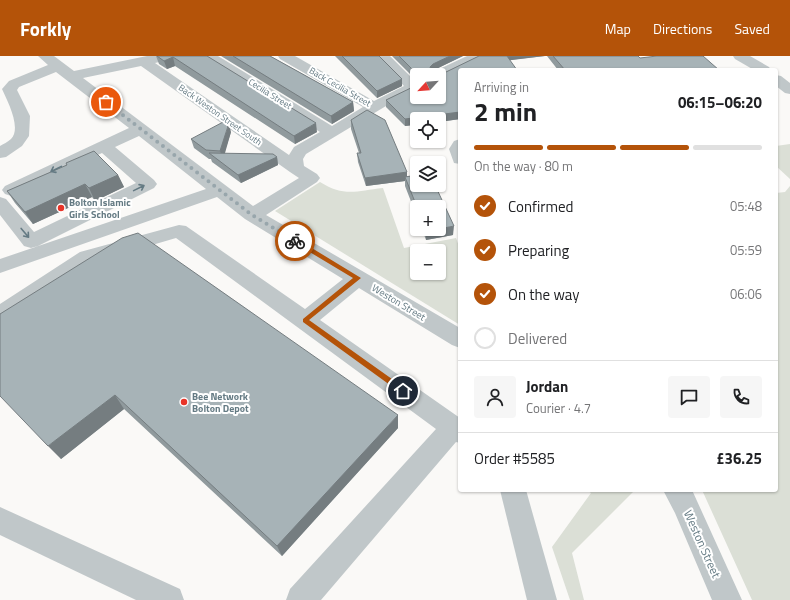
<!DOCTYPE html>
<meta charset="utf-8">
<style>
body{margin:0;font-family:"Titillium Web",sans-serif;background:#f6f6f6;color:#202124;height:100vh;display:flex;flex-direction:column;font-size:15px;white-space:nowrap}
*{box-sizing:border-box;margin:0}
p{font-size:13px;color:#757577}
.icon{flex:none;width:22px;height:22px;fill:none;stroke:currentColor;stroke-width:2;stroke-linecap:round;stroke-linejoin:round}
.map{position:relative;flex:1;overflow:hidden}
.panel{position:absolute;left:458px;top:12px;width:320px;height:424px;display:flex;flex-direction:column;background:#fff;border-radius:4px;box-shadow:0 1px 3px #0004}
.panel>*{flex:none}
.needle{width:26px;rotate:244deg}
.tools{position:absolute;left:410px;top:12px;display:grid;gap:8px}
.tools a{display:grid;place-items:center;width:36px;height:36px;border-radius:4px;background:#fff;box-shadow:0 1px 3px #0004;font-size:20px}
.pin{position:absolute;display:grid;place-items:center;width:34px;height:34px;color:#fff;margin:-17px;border:2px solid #fff;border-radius:50%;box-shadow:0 1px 4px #0007}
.courier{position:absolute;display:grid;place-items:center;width:40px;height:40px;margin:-20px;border:3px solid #b45309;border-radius:50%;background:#fff;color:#222;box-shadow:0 1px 5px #0007}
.headline em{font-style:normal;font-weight:700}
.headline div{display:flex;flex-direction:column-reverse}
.headline{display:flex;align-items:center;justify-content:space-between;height:68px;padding:0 16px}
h1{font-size:26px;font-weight:700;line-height:30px}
.bar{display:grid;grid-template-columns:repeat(4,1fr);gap:6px 4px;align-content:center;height:48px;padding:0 16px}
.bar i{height:5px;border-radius:3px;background:#e0e0e0}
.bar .current{background:#b45309}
.bar p{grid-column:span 4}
.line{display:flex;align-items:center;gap:10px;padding:0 16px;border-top:1px solid #e0e0e0}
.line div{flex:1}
.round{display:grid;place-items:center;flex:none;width:42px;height:42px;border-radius:4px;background:#f6f6f6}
ol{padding:0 16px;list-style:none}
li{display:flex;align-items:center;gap:12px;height:44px}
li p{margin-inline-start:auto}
li .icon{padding:4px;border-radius:50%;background:#b45309;color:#fff;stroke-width:4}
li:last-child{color:#757577}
li i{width:22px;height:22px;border:2px solid #e0e0e0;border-radius:50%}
header{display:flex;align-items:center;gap:24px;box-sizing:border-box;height:56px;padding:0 20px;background:#b45309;color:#fff}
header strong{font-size:19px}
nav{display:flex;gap:22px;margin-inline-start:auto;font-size:14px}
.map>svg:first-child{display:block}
</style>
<header>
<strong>Forkly</strong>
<nav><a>Map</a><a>Directions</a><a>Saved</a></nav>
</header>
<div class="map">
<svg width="790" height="544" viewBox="0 0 790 544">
<rect width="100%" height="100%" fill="#faf9f7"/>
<g fill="#dbdfd6" fill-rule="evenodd">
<path d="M790 88V123L776 110V90Z"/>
<path d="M320 126C344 141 356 135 383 132L404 192 456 182 460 193V269L275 155ZM417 195H439V217H417Z"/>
<path d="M790 130V544H752L702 434H776V137L785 136Z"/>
<path d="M587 434H635L572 497 584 544H570L552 491 591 437Z"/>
</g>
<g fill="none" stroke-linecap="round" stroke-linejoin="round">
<g fill="#c0c7c9" fill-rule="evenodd">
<path d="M38 0H54L74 15 147 0H174L172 3 155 7 289 99 294 91 320 76 203 3 201 0H218L332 70 363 51 280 3 278 0H295L374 45 404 30 375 0H390L415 25H417V34L396 44 306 98 303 103 304 110 317 118 320 122 317 126 266 159 460 272V292L452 289 359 232 320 264 460 362V387L456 386 321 544H286L290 533 436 373 176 182 94 206 8 265 0 267V248L80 196 179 169 186 170 305 253 343 223 245 163 217 141 0 217V203L206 133 139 80 115 91 154 124 157 128 154 132 38 190 31 192 24 190 0 159V141L6 143 34 176 136 127 102 97 17 138 11 140 5 138 2 134 5 130 129 72 56 16 19 31 17 34 30 60 29 80 22 90 6 101 0 102V90C3 88 8 86 11 83 22 72 7 44 2 33L9 25 48 9ZM141 10 290 116 299 122 253 150 83 22Z"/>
<path d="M467 0H485L483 3 443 22 439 23V19H431L433 16Z"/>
<path d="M733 0H750L769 11 771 14H754L735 3Z"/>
<path d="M776 19 781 20 790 27V38L785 37 776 30Z"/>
<path d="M460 83V108L454 107 449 93 454 85Z"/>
<path d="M500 434H526L557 544H527Z"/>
<path d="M663 434H692L742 544H712L675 457Z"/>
<path d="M0 451 180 533 184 544H136L0 479Z"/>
</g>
</g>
<g fill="#909a9d">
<path d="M156 0H207L317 76 295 88 175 10 167 13 159 8Z"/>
<path d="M221 0H270L353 46 354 55 332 68Z"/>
<path d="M335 0H379L402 30 377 42Z"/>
<path d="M392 0H463L434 14 438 17H444L479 0H545L509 4 460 14V63L439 66V63L405 70 386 51V44L439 19H417V24H416Z"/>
<path d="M547 0H638L640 2 719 14H558Z"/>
<path d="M351 64 407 116V121L453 179 426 184 422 173H439L417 151V161L405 130V125L366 130 358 106 357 97H359L351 73Z"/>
<path d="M231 76 224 98 277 101 278 109 241 127 212 106 211 103H209L194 92 191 83Z"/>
<path d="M66 107 118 119 124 131 95 145 92 141 33 168 15 147 7 135 67 109Z"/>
<path d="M0 258 398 372 282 500 124 353 61 403Z"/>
</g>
<g fill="#757d80">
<path d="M450 0H463L432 15 430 11 433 8Z"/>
<path d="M505 0H545L504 5Z"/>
<path d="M173 1 175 10 167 13 164 5Z"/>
<path d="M402 23V30L377 42V35Z"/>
<path d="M353 46 354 55 332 68 331 60Z"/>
<path d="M460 56V63L439 66V63H417V69L405 70V63Z"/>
<path d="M229 67 231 76 223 104 220 95Z"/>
<path d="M316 67 317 76 295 88 294 80Z"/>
<path d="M277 101 278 109 241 127 238 119Z"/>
<path d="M407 116V124L405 121V125L366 130 365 122Z"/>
<path d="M118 119 124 131 95 145 89 132Z"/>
<path d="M85 128 92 141 33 168 25 156Z"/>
<path d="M454 170 453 179 426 184V175Z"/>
<path d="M115 339 124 353 61 403 48 390Z"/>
<path d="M398 359V372L282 500 277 490Z"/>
</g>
<g fill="#a7b3b7" stroke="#757d80">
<path d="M157 0H207L316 67 294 80 173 1 164 5Z"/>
<path d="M233 0H270L353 46 331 60Z"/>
<path d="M342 0H379L402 23 377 35Z"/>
<path d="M399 0H450L433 8 430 11 431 14H438V17H444L479 0H507L517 14H460V56L405 63 386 44 417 29V41H439V19H418V17H416Z"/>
<path d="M553 0H638L640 2 657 0H703L719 14H565Z"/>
<path d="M367 54 385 64 407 116 365 122 357 97H361L351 64Z"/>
<path d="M225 65 229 67 220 95 206 94 191 83Z"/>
<path d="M94 95 118 119 89 132 85 128 25 156 7 135 67 109 66 107Z"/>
<path d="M209 97 273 98 277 101 238 119Z"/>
<path d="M417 119V129H435L454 170 439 173V151H417L405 121Z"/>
<path d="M426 173H437L426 175Z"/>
<path d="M138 177 398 359 277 490 115 339 48 390 0 340V258L122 182Z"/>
</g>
<defs><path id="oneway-shaft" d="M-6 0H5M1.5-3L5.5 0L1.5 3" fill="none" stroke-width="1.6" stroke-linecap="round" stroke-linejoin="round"/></defs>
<g stroke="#647a83">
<use href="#oneway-shaft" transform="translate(56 113) rotate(154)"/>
<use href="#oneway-shaft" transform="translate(139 132) rotate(-26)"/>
<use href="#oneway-shaft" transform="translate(25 177) rotate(50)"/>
</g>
<path fill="#b45309" d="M293 183H297L361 222 309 264 406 333V337H401L303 266V263L353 222 293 186Z"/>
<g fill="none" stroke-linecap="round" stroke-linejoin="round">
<path stroke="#98a6ac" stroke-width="4" stroke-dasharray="0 7.2" d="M106 46 252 159 295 185"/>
</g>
<g fill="#e83428" stroke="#fff" stroke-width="1.5">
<circle cx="61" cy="152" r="4"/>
<circle cx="184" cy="346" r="4"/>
</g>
<g text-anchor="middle" stroke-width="4" stroke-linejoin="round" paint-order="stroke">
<g font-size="9" fill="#647a83" stroke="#fff">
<text transform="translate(340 31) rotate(30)" y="3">Back Cecilia Street</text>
<text transform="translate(270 38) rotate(32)" y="3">Cecilia Street</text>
<text transform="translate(220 59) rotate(35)" y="3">Back Weston Street South</text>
</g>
<g font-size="10" font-weight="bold" fill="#647a83" stroke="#fff" text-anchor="start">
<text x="69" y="150">Bolton Islamic<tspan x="69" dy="12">Girls School</tspan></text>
<text x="192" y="344">Bee Network<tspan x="192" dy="12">Bolton Depot</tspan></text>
</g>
<g font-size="10" fill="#647a83" stroke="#fff">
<text transform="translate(399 246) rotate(31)" y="4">Weston Street</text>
</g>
<g font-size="12" fill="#647a83" stroke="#fff">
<text transform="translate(702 488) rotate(66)" y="4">Weston Street</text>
</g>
</g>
</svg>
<div class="tools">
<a><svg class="needle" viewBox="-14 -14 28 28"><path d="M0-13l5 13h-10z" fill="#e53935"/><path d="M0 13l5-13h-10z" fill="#757577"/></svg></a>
<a><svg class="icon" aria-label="locate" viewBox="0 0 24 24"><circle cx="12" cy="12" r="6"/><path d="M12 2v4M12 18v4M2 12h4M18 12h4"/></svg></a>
<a><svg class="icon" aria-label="layers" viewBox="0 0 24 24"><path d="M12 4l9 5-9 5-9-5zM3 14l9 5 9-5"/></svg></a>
<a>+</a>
<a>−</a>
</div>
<div class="pin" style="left:106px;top:46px;background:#ea580c"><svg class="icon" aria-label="bag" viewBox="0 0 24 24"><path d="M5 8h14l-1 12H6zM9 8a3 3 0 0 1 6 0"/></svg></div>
<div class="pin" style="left:403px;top:335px;background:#1f2937"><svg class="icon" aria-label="home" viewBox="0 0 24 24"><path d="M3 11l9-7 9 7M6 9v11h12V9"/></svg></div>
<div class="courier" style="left:295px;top:185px"><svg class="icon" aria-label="bike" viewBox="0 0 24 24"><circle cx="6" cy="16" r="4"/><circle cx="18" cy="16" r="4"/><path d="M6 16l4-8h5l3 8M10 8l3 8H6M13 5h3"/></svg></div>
<section class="panel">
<div class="headline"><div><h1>2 min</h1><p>Arriving in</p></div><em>06:15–06:20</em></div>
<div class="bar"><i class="current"></i><i class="current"></i><i class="current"></i><i></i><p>On the way · 80 m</p></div>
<ol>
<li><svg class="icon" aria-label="check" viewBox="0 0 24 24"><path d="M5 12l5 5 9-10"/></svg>Confirmed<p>05:48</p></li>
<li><svg class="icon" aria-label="check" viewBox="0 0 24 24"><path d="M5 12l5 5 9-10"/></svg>Preparing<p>05:59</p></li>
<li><svg class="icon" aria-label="check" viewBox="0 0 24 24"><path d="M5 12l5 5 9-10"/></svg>On the way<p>06:06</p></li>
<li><i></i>Delivered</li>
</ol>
<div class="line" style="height:72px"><a class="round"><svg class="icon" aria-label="person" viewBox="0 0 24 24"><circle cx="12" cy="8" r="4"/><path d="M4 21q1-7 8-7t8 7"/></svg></a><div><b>Jordan</b><p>Courier · 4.7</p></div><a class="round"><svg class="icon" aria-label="chat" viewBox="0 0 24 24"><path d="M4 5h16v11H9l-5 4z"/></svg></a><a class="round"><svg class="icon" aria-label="phone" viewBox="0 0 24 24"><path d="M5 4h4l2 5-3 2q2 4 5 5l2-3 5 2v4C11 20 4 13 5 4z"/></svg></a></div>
<div class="line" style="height:52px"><div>Order #5585</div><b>£36.25</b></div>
</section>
</div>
